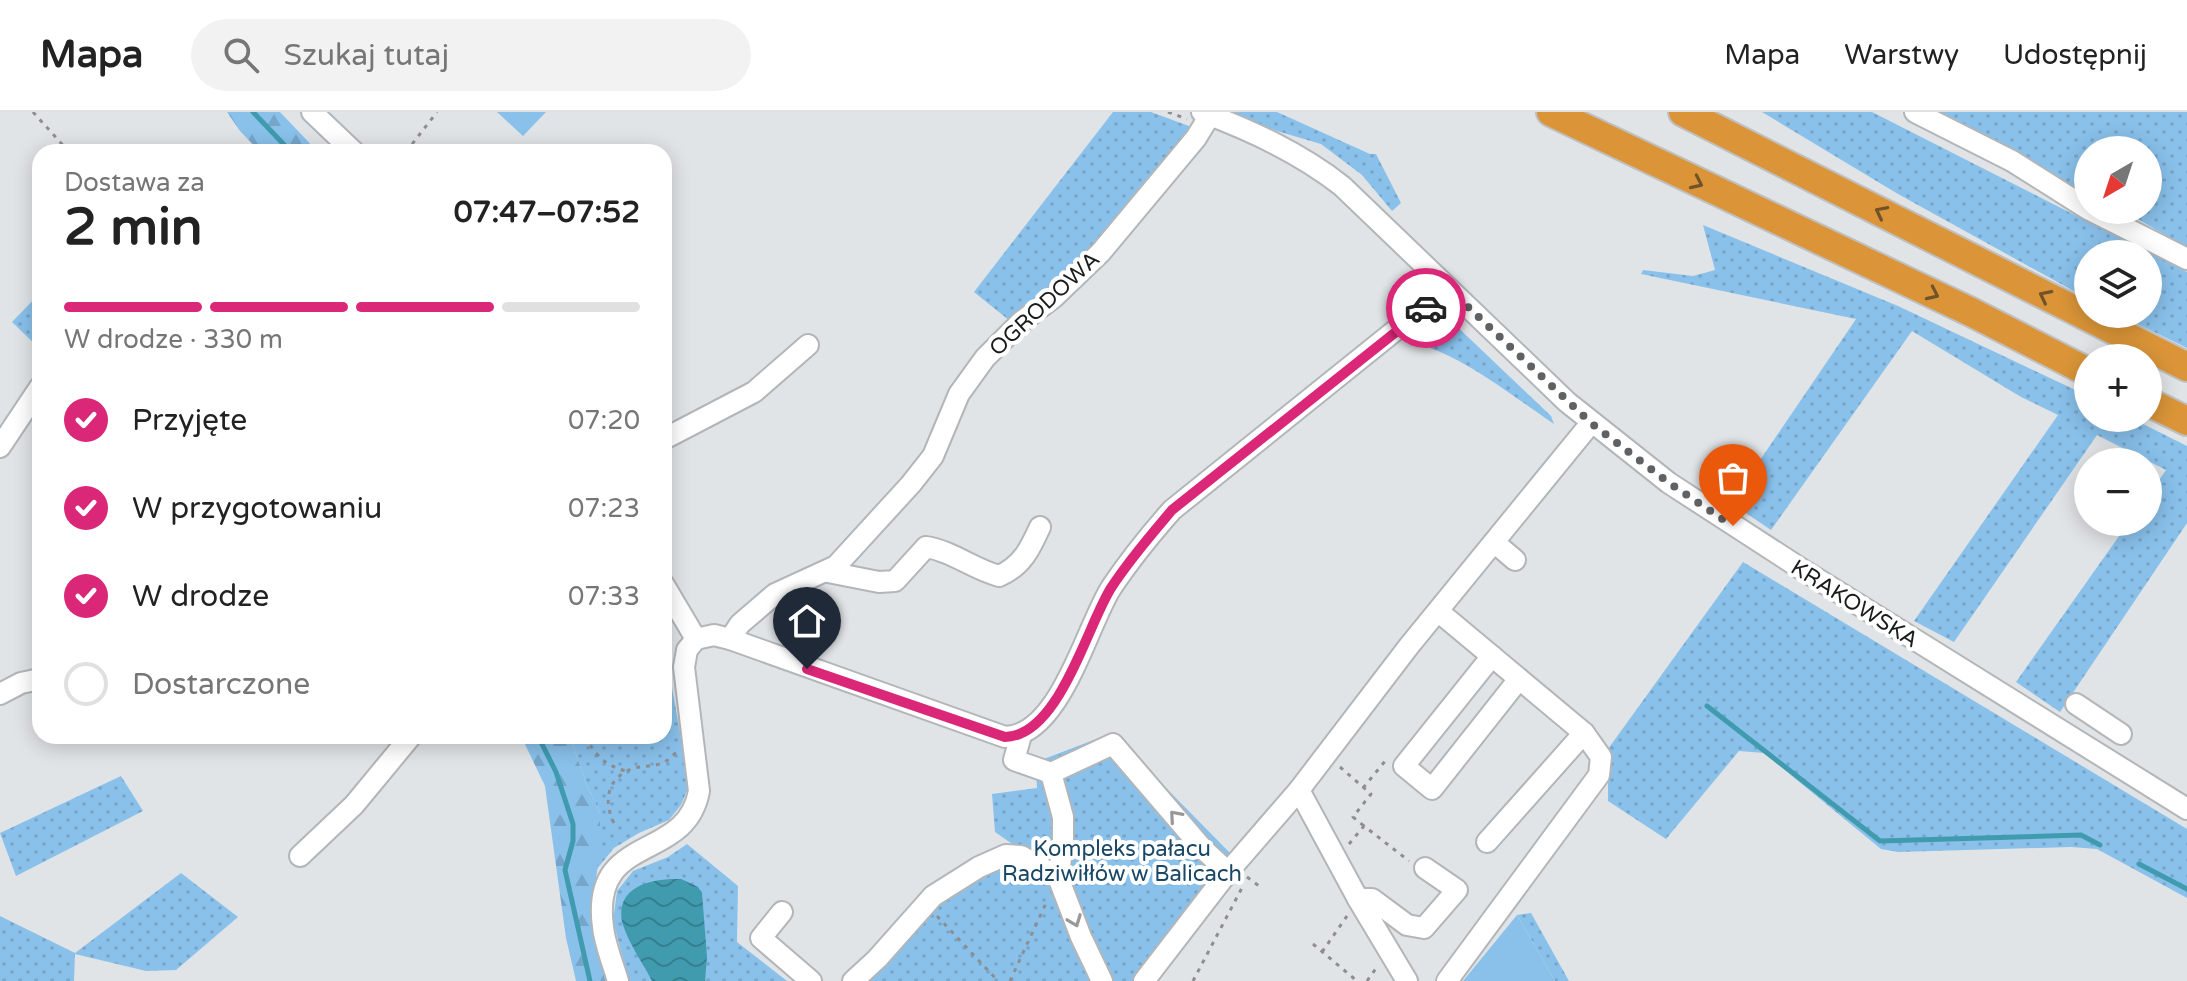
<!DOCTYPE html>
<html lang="pl">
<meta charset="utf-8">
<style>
body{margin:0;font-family:"Varela Round",sans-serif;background:#f2f2f2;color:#222;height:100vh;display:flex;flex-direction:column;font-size:30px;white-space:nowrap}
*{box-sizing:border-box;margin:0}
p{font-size:26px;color:#767676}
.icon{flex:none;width:44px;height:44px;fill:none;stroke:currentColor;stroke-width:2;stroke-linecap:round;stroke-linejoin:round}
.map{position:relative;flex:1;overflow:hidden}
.side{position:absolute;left:32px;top:32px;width:640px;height:600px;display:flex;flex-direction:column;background:#fff;border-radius:24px;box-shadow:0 4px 20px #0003}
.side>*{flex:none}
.needle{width:52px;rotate:219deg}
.controls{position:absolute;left:2074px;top:24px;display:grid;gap:16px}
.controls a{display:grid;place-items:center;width:88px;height:88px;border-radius:50%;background:#fff;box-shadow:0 4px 20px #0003;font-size:40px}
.pin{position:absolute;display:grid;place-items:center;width:68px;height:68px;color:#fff;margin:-82px -34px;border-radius:50% 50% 50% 0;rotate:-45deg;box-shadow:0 0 8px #0007}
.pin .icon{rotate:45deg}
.courier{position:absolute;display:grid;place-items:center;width:80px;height:80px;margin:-40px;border:6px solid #db2777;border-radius:50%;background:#fff;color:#222;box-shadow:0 2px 10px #0007}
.headline em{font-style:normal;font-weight:700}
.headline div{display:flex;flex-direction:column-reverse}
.headline{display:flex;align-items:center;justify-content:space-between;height:136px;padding:0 32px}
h1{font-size:52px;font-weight:700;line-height:60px}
.bar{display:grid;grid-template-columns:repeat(4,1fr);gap:12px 8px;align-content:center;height:96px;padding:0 32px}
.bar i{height:10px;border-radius:6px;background:#e0e0e0}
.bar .active{background:#db2777}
.bar p{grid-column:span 4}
ol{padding:0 32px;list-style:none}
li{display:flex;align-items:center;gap:24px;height:88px}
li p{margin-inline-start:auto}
li .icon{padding:8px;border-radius:50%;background:#db2777;color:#fff;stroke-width:4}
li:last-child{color:#767676}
li i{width:44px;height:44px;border:4px solid #e0e0e0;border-radius:50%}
header{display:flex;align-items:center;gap:48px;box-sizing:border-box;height:112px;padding:0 40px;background:#fff;border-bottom:2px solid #e0e0e0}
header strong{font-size:38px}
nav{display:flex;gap:44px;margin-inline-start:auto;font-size:28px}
.search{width:560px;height:72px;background:#f2f2f2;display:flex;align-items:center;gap:20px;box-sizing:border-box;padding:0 28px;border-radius:44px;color:#767676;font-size:30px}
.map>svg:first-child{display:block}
</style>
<header>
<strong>Mapa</strong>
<div class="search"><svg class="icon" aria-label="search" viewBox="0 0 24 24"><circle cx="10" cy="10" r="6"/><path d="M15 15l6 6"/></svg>Szukaj tutaj</div>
<nav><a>Mapa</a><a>Warstwy</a><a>Udostępnij</a></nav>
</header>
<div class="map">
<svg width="2187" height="869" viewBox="0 0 2187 869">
<defs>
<pattern id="grass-dots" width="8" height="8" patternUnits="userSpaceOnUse" patternTransform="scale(2)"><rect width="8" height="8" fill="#89c1eb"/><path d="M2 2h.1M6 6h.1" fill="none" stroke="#76a5c9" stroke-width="1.8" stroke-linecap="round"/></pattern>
<pattern id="forest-firs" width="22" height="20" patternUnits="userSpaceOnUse" patternTransform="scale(2)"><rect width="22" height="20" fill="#89c1eb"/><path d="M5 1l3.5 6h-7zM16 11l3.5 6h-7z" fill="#76a5c9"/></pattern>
<pattern id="water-waves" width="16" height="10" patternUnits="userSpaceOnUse" patternTransform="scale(2)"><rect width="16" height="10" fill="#409baf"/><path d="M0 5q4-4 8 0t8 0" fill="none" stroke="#357e8e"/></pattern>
</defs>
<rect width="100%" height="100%" fill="#e1e4e6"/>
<g fill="url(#grass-dots)">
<path d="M1113 0H1151L1197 17 1084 152 1010 209 974 180Z"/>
<path d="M1227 0H1277L1370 42H1376L1401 91 1392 99 1362 63 1321 32 1277 19Z"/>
<path d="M1762 0H1872L2187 160V236L2117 202H2148V142H2088V187L1898 82Z"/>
<path d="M1932 0H2187V141L2177 130 2124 99 2103 98H2148V38H2088V89Z"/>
<path d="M1703 113 1898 194 2088 284V306H2131L2187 334V411L2060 600 2016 570 2129 410H2148V384L2166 358 2097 323 1954 530 1914 509 2058 303 2021 285 1912 219 1771 418 1731 391 1856 207 1641 162 1643 158 1693 164 1715 158Z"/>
<path d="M40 181V237L12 210Z"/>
<path d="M1448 206 1551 304 1554 312C1524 292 1446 231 1412 233L1439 209Z"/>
<path d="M1743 450 2187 717V786L2097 737 2071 735 1898 740 1881 737 1764 641 1739 639 1666 727 1608 689V637Z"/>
<path d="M664 531 686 654 692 667 681 693 669 708 639 721 614 736 597 757 600 701 586 671 570 624H664Z"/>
<path d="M1112 621 1233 744 1133 869H870C921 809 953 757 1038 750L995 720 992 682 1037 676 1036 650Z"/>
<path d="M121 664 143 699 16 764 0 721Z"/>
<path d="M687 732 738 774 737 830 787 869H629L613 809 617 779 633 759 668 745Z"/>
<path d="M181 761 238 805 176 858 146 859 75 842 74 869H0V804L75 841Z"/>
<path d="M1531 801 1569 869H1555L1517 803Z"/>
</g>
<g fill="url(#forest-firs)">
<path d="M227 0H280L318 40H260L240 19Z"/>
<path d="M521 624H570L586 671 600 701V738L591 804 606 869H576L566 826 545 674Z"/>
</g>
<g fill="#89c1eb">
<path d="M497 0H546L523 24Z"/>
<path d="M1517 803 1555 869H1463Z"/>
</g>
<path fill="url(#water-waves)" d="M681 767 698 775 702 781 707 845 705 869H652C643 851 629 832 623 813 613 774 652 766 681 767Z"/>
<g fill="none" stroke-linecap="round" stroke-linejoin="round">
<g stroke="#409baf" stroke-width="5">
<path d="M253 0 291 40"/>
<path d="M1707 594 1880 729 2081 723 2100 733"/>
<path d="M538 624 556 660 573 712V729L565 758 590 869"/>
<path d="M2139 752 2187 777"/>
</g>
<g stroke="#b3b6b8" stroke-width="24">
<g id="minor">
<path d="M312 0 354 40"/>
<path d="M1202 0C1252 19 1300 41 1342 74L1567 290 1669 371 1803 458 2187 697"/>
<path d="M1915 0 2012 49 2088 97"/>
<path d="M2090 98 2187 147"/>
<path d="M664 327 754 280 808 233"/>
<path d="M0 335 40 275"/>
<path d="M1495 431 1515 448"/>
<path d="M828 460 879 470 895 469 926 435C952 439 973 457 999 464 1022 454 1030 437 1040 415"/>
<path d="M664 473 696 527"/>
<path d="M1439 500 1584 621 1601 645 1599 663 1447 869"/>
<path d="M696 527 714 523 730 527 1005 625C1060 624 1086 516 1111 476 1129 449 1150 423 1172 398L1448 176"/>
<path d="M730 527 740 512 775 482 836 454 911 372 933 344 959 282 985 246 1021 210 1053 186 1101 140 1196 26 1210 3"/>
<path d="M1492 544 1404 654 1432 677 1519 567"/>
<path d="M0 582 21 571 40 567"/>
<path d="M2076 592 2121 622"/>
<path d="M1021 623 1014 648 1051 661"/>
<path d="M1299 678 1358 787 1407 869"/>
<path d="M1487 730 1584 621"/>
<path d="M300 744 354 693 411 624"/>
<path d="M1358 787H1372L1407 813 1424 816 1457 778 1425 756"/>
<path d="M782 800 761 826 811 869"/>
<path d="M618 869C613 852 605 833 603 815 590 719 686 752 699 679L684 555 687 538 696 527"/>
<path d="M853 869 877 847 933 784 979 755 1006 743 1021 744 1058 765"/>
<path d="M1102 869 1081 825 1058 765 1063 735V705L1051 661 1113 632 1203 737 1228 760"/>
<path d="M1144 869 1228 760 1299 678 1409 534 1591 311"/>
</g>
</g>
<g stroke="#bfbfbf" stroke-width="32">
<g id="highway">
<path d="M1551 0 1971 200 2088 260"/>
<path d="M1683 0 2187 255"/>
<path d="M2148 290 2187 309"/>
</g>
</g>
<g stroke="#8c8e90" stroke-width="3" stroke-dasharray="4 6" stroke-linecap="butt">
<path d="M33 0 69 40"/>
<path d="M1168 0 1187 7"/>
<path d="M406 40 437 0"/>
<path d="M586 624C594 643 606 654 626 659"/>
<path d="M1340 655 1371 682 1353 705 1364 714"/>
<path d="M1363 676 1386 648"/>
<path d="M614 711C605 693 605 672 625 660 644 649 660 661 677 639"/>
<path d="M1349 732 1364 714 1409 749"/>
<path d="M1247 765 1263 777"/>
<path d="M937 804 998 869"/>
<path d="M1313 832 1357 869"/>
<path d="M1322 840 1347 804"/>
<path d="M1010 869 1047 789"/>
<path d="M1193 869 1244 772"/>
<path d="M1367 869 1377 855"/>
</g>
<use href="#minor" stroke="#fff" stroke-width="20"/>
<use href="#highway" stroke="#db9538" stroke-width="28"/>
</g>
<defs><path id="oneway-chevron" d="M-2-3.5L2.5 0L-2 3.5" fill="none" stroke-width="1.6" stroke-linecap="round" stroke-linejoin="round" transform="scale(2)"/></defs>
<g stroke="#715229">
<use href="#oneway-chevron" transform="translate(1697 71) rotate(25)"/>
<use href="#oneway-chevron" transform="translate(1881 100) rotate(-153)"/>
<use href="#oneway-chevron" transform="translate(1933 182) rotate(25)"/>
<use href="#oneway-chevron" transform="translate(2045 184) rotate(-153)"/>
</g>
<g stroke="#989899">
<use href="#oneway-chevron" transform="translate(1175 704) rotate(-131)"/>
<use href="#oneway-chevron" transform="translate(1075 809) rotate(69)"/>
</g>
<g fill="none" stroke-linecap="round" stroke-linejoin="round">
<path stroke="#606163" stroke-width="8" stroke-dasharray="0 14.4" d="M1426 196 1448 176 1591 311 1669 371 1733 414"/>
<path stroke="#db2777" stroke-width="10" d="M807 557 1005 625C1059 624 1086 516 1111 476 1129 448 1151 423 1172 398L1426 196"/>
</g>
<g text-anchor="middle" stroke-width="8" stroke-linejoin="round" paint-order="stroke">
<g font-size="22" fill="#1a1b1c" stroke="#fff">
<text transform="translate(1044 191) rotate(-43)" y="8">OGRODOWA</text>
<text transform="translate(1855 491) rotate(32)" y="8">KRAKOWSKA</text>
</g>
<g font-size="22" fill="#194766" stroke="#fff">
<text x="1122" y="744">Kompleks pałacu<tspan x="1122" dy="25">Radziwiłłów w Balicach</tspan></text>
</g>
</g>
</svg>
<div class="controls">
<a><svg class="needle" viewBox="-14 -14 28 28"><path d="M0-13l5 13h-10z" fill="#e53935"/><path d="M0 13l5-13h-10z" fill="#767676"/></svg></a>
<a><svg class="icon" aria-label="layers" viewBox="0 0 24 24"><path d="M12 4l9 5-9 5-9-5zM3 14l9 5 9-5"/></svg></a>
<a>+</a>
<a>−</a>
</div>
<div class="pin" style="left:1733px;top:414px;background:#ea580c"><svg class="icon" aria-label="bag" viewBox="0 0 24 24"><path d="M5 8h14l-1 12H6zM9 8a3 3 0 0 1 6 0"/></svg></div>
<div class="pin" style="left:807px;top:557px;background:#1f2937"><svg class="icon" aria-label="home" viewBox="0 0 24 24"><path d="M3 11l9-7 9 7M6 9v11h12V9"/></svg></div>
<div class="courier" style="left:1426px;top:196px"><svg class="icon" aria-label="car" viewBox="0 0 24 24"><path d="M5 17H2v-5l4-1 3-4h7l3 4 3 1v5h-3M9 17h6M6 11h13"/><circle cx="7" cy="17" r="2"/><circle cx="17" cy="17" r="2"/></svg></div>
<section class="side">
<div class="headline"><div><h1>2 min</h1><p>Dostawa za</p></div><em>07:47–07:52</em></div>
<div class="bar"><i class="active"></i><i class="active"></i><i class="active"></i><i></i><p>W drodze · 330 m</p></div>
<ol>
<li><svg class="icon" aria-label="check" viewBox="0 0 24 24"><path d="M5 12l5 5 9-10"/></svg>Przyjęte<p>07:20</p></li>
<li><svg class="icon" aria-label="check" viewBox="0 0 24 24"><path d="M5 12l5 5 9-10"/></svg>W przygotowaniu<p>07:23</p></li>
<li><svg class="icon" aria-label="check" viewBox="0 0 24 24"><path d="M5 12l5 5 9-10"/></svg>W drodze<p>07:33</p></li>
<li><i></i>Dostarczone</li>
</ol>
</section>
</div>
